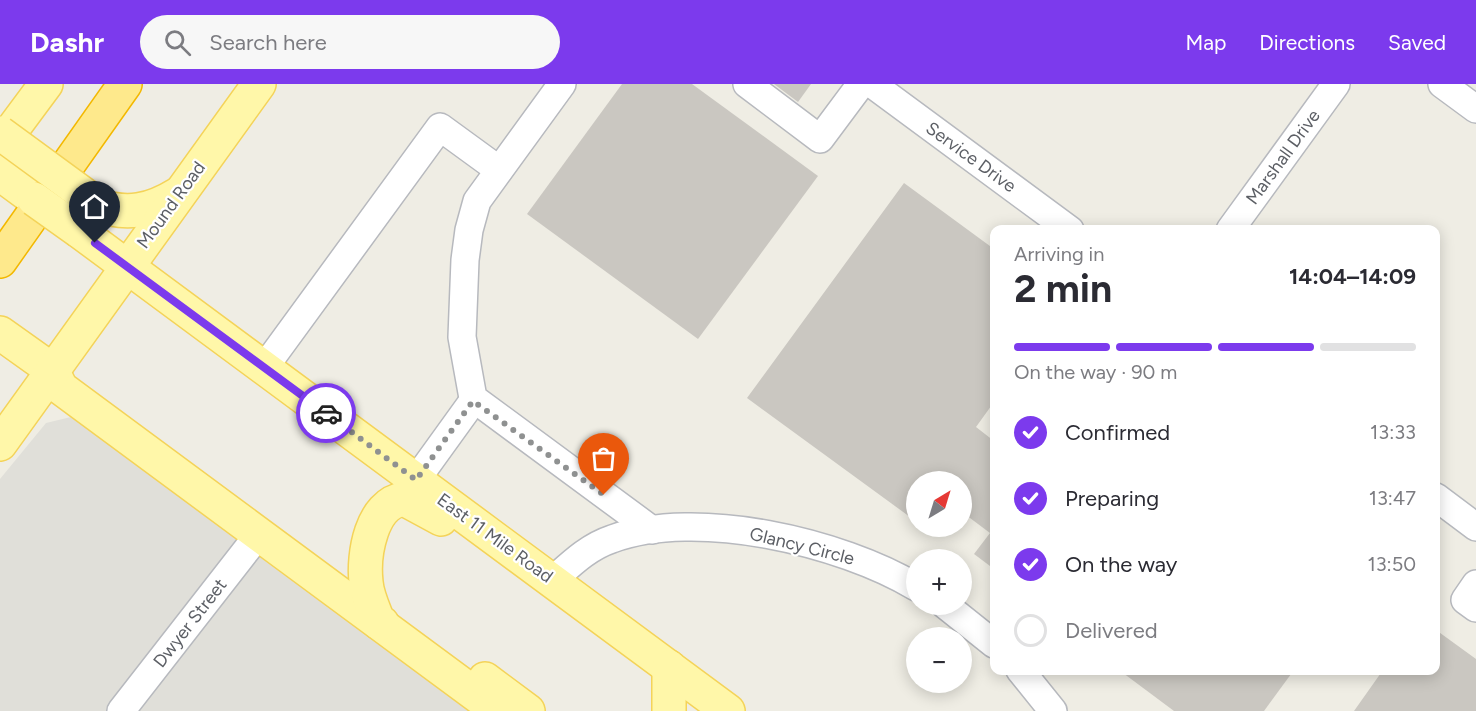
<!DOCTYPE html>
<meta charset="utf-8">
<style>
body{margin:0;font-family:Figtree,sans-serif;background:#f7f7f7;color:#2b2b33;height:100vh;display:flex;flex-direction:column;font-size:22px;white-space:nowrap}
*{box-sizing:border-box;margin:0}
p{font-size:20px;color:#7c7c81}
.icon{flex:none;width:33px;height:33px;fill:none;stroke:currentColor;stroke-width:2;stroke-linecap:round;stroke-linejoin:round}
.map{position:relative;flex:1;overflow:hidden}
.sheet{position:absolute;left:990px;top:141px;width:450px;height:450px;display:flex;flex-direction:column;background:#fff;border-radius:12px;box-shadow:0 3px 15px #0003}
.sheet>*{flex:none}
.needle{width:39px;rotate:38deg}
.controls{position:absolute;left:906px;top:387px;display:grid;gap:12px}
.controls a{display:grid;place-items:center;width:66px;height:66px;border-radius:50%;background:#fff;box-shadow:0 3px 15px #0003;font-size:30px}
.pin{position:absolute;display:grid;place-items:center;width:51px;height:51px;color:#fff;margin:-62px -26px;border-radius:50% 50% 50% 0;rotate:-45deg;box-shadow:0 0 6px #0007}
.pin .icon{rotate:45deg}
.courier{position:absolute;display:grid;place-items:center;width:60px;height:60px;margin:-30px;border:4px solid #7c3aed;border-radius:50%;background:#fff;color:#222;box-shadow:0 2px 8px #0007}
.head em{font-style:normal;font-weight:700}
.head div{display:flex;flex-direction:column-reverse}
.head{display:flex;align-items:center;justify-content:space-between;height:102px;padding:0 24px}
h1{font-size:39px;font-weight:700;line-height:45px}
.bar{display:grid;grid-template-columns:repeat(4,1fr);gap:9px 6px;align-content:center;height:72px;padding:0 24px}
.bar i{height:8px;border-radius:4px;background:#e1e1e2}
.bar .on{background:#7c3aed}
.bar p{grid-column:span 4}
ol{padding:0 24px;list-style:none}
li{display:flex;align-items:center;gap:18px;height:66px}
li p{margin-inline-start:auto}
li .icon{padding:6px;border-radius:50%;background:#7c3aed;color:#fff;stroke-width:4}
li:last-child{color:#7c7c81}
li i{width:33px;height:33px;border:3px solid #e1e1e2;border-radius:50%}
header{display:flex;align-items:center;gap:36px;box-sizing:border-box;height:84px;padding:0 30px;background:#7c3aed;color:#fff}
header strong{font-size:28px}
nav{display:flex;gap:33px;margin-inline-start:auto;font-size:21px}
.search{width:420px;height:54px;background:#f7f7f7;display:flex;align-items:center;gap:15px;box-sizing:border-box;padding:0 21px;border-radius:33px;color:#7c7c81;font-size:22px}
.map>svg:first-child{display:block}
</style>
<header>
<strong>Dashr</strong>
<div class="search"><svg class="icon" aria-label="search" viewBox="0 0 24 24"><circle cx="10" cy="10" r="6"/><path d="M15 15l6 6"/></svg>Search here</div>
<nav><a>Map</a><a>Directions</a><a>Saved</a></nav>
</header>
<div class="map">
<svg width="1476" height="627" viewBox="0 0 1476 627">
<rect width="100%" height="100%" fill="#efede4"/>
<path fill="#e0dfd9" d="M71 333 82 336 481 627H0V395L46 339Z"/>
<g fill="#cac7c1">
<path d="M622 0H692L818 92 698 255 527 130Z"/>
<path d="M774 0H811L798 18Z"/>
<path d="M904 99 994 165V318L976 343 994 357V485L974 470 990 449 962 428V398H916V424L910 433 747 314Z"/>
<path d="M1436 546 1476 575V627H1354L1383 586H1436Z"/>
<path d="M1119 586H1294L1264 627H1174Z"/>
</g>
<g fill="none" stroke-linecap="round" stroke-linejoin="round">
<g stroke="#b7b9be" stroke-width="30">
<g id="minor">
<path d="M562 0 477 117 469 146 465 176 462 253 473 314 652 446"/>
<path d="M747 0 820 55 861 0"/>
<path d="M872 0 1070 146"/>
<path d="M1442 0 1476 25"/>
<path d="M1230 146 1336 0"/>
<path d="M264 284 440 43 499 86"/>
<path d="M416 396 473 317"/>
<path d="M1436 413 1476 443"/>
<path d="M553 496C571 480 588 463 612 455 697 424 841 458 916 503"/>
<path d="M1476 500 1465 516 1476 524"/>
<path d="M944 520 994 560"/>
<path d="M1020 586 1053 627"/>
<path d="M121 627 259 450"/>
</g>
</g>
<g stroke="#f4d359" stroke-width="36">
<g id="major">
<path d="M0 62 46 0"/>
<path d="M0 90 34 115"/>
<path d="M97 120C126 133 152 126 178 110"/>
<path d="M79 147 728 627"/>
<path d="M0 249 52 286 61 304 498 627"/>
<path d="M0 360 259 0"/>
<path d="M382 539H379C374 526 367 512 366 498 363 471 371 419 404 415L441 435"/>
<path d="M669 583V627"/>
<path d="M485 595 528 627"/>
</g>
</g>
<g stroke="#f3b800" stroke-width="36">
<path id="highway" d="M0 177 125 0"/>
</g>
<use href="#minor" stroke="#fff" stroke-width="27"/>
<use href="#major" stroke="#fff7a9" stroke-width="33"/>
<use href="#highway" stroke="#fee98c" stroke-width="33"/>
<g stroke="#f4d359" stroke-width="36" stroke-linecap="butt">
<g id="major-bridge">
<path d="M0 49 97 120"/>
<path d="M34 115 79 147"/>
</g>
</g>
<use href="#major-bridge" stroke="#fff7a9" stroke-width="33"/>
</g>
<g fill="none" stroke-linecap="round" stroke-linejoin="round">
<path stroke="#8f9191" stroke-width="6" stroke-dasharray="0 10.8" d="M326 329 416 396 473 317 604 411"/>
<path stroke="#7c3aed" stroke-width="8" d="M95 159 326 329"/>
</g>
<g text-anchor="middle" stroke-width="4.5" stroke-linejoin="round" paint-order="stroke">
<g font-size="18" fill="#5c5f65" stroke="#fff">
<text transform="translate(971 73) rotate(36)" y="6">Service Drive</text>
<text transform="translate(1283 73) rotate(-54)" y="6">Marshall Drive</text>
<text transform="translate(171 121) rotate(-54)" y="6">Mound Road</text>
<text transform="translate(495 454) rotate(36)" y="6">East 11 Mile Road</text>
<text transform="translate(802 462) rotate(14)" y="6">Glancy Circle</text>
<text transform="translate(190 539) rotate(-52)" y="6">Dwyer Street</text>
</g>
</g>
</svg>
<div class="controls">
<a><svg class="needle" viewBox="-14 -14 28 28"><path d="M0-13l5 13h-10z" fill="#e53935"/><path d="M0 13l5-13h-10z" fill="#7c7c81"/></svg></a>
<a>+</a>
<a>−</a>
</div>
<div class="pin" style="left:604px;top:411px;background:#ea580c"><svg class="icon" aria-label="bag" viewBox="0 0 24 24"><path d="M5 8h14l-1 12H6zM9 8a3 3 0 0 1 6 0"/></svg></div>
<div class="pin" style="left:95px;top:159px;background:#1f2937"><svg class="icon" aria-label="home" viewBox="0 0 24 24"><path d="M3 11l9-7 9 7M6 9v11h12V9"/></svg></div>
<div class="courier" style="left:326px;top:329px"><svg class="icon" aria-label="car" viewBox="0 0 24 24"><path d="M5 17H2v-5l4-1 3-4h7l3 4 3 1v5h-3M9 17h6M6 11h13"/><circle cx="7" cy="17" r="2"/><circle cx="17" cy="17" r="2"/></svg></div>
<section class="sheet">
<div class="head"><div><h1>2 min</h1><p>Arriving in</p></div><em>14:04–14:09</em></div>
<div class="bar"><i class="on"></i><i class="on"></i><i class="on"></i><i></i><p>On the way · 90 m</p></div>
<ol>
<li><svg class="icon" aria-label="check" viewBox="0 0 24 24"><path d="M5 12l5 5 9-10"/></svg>Confirmed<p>13:33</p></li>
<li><svg class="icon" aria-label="check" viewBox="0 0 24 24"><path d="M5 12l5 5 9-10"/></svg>Preparing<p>13:47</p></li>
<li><svg class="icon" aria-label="check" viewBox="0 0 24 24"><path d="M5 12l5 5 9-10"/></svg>On the way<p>13:50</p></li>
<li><i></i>Delivered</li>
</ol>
</section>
</div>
